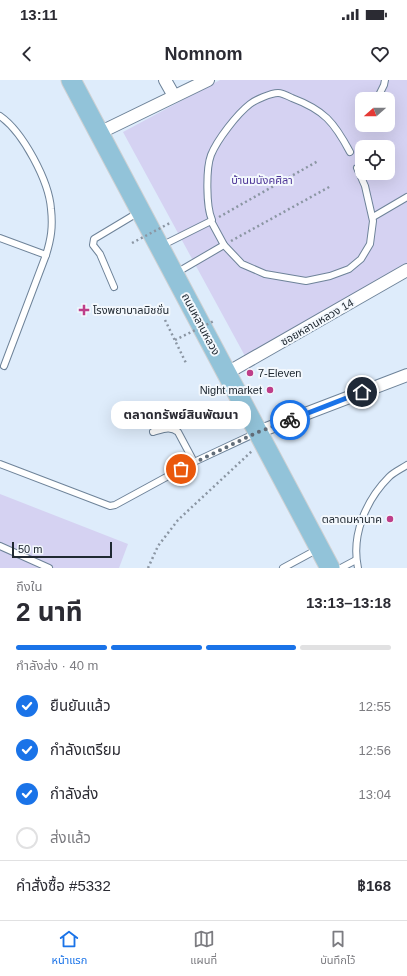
<!DOCTYPE html>
<html lang="th">
<meta charset="utf-8">
<style>
body{margin:0;font-family:Arial,"Noto Sans Thai",sans-serif;background:#f2f2f3;color:#2b2b33;height:100vh;display:flex;flex-direction:column;font-size:15px;white-space:nowrap}
*{box-sizing:border-box;margin:0}
p{font-size:13px;color:#7c7c81}
.icon{flex:none;width:22px;height:22px;fill:none;stroke:currentColor;stroke-width:2;stroke-linecap:round;stroke-linejoin:round}
.map{position:relative;height:488px;overflow:hidden}
.drawer{display:flex;flex-direction:column;background:#fff;flex:1}
.drawer>*{flex:none}
.needle{width:26px;rotate:249deg}
.fabs{position:absolute;left:355px;top:12px;display:grid;gap:8px}
.fabs a{display:grid;place-items:center;width:40px;height:40px;border-radius:8px;background:#fff;box-shadow:0 4px 16px #0002;font-size:20px}
.scale{position:absolute;left:12px;bottom:10px;width:100px;box-sizing:border-box;padding-left:4px;border:2px solid #202932;border-top:0;font-size:11px;line-height:14px;white-space:nowrap;color:#202932;-webkit-text-stroke:3px #f3f8fd;paint-order:stroke}
.pin{position:absolute;display:grid;place-items:center;width:34px;height:34px;color:#fff;margin:-17px;border:2px solid #fff;border-radius:50%;box-shadow:0 1px 4px #0007}
.courier{position:absolute;display:grid;place-items:center;width:40px;height:40px;margin:-20px;border:3px solid #1a73e8;border-radius:50%;background:#fff;color:#222;box-shadow:0 1px 5px #0007}
.bubble{position:absolute;height:28px;border-radius:12px;background:#fff;box-shadow:0 4px 16px #0002;font-size:13px;font-weight:700;line-height:28px;text-align:center}
.headline em{font-style:normal;font-weight:700}
.headline div{display:flex;flex-direction:column-reverse}
.headline{display:flex;align-items:center;justify-content:space-between;height:68px;padding:0 16px}
h1{font-size:26px;font-weight:700;line-height:30px}
.bar{display:grid;grid-template-columns:repeat(4,1fr);gap:6px 4px;align-content:center;height:48px;padding:0 16px}
.bar i{height:5px;border-radius:3px;background:#e1e1e2}
.bar .selected{background:#1a73e8}
.bar p{grid-column:span 4}
.line{display:flex;align-items:center;gap:10px;padding:0 16px;border-top:1px solid #e1e1e2}
.line div{flex:1}
ol{padding:0 16px;list-style:none}
li{display:flex;align-items:center;gap:12px;height:44px}
li p{margin-inline-start:auto}
li .icon{padding:4px;border-radius:50%;background:#1a73e8;color:#fff;stroke-width:4}
li:last-child{color:#7c7c81}
li i{width:22px;height:22px;border:2px solid #e1e1e2;border-radius:50%}
.status{display:flex;justify-content:space-between;align-items:center;height:28px;padding:0 20px;background:#fff;direction:ltr}
.status svg{height:11px;fill:currentColor}
header{display:flex;justify-content:space-between;align-items:center;height:52px;padding:0 16px;background:#fff;font-size:18px;font-weight:700}
.tabs{display:flex;justify-content:space-around;align-items:center;height:56px;border-top:1px solid #e1e1e2;background:#fff;font-size:11px;color:#7c7c81}
.tabs a{display:grid;justify-items:center;gap:2px}
.tabs .selected{color:#1a73e8}
.map>svg:first-child{display:block}
</style>
<div class="status"><b>13:11</b><svg viewBox="0 0 49 12"><path d="M0 12V9h3v3zM5 12V6h3v6zM10 12V3h3v9zM15 12V0h3v12zM26 1h20v11H26zM47 4h2v5h-2z"/></svg></div>
<header><svg class="icon" aria-label="back" viewBox="0 0 24 24"><path d="M15 5l-7 7 7 7"/></svg>Nomnom<svg class="icon" aria-label="heart" viewBox="0 0 24 24"><path d="M12 20l-8-8c-3-5 5-10 8-4 3-6 11-1 8 4z"/></svg></header>
<div class="map">
<svg width="407" height="488" viewBox="0 0 407 488">
<rect width="100%" height="100%" fill="#deecfb"/>
<g fill="#d5d2f2" fill-rule="evenodd">
<path d="M220 0H407V185L245 276 123 52ZM362 19H388V45H362ZM362 67H388V93H362Z"/>
<path d="M0 414 128 464 119 488H0Z"/>
</g>
<g fill="none" stroke-linecap="round" stroke-linejoin="round">
<g stroke="#6e8399" stroke-width="8">
<g id="lane">
<path d="M377 19 384 5 385 0"/>
<path d="M0 36C23 52 49 101 51 129 53 147 51 159 46 175"/>
<path d="M350 72C334 42 324 30 292 18 288 16 282 13 278 13 271 13 255 20 250 24 237 34 217 60 211 75 206 88 206 127 212 140L211 141 224 165 242 184 265 194 306 201 330 196 349 189 361 179 370 164 373 141 365 106 357 88"/>
<path d="M373 137 407 117"/>
<path d="M0 158 46 175 4 286"/>
<path d="M161 166 211 141"/>
<path d="M176 193 224 165"/>
<path d="M114 207 100 174 93 165 94 159 139 132"/>
<path d="M153 352C161 350 170 345 178 352L194 382"/>
<path d="M0 384 110 426 115 425 194 382 256 353"/>
<path d="M0 466 49 488"/>
<path d="M283 488 318 469"/>
<path d="M341 488 356 480"/>
<path d="M358 488C351 455 366 420 389 397 394 392 401 389 407 385"/>
</g>
</g>
<g stroke="#6e8399" stroke-width="14">
<g id="street">
<path d="M165 0 174 16"/>
<path d="M99 53 208 0"/>
<path d="M227 293 407 190"/>
<path d="M258 352 407 295"/>
</g>
</g>
<g stroke="#ced0d2" stroke-width="21">
<path id="primary" d="M71 0 330 488"/>
</g>
<g stroke="#8b96a3" stroke-width="2.5" stroke-dasharray="2 3" stroke-linecap="butt">
<path d="M219 137 318 81"/>
<path d="M231 161 331 106"/>
<path d="M165 240 186 283"/>
<path d="M148 488 158 466 178 440 252 371"/>
</g>
<use href="#lane" stroke="#fff" stroke-width="6"/>
<use href="#street" stroke="#fff" stroke-width="12"/>
<use href="#primary" stroke="#92c3d9" stroke-width="19"/>
<g stroke="#8b96a3" stroke-width="2.5" stroke-dasharray="2 3" stroke-linecap="butt">
<path d="M132 163 170 143"/>
<path d="M175 260 214 241"/>
</g>
</g>
<g fill="none" stroke-linecap="round" stroke-linejoin="round">
<path stroke="#626d78" stroke-width="4" stroke-dasharray="0 7.2" d="M181 389 258 352 290 340"/>
<path stroke="#1a73e8" stroke-width="5" d="M290 340 362 312"/>
</g>
<g fill="#be3e89" stroke="#f3f8fd" stroke-width="1.5">
<path d="M82 224h4v4h4v4h-4v4h-4v-4h-4v-4h4z"/>
<circle cx="250" cy="293" r="4"/>
<circle cx="270" cy="310" r="4"/>
<circle cx="390" cy="439" r="4"/>
</g>
<g text-anchor="middle" stroke-width="4" stroke-linejoin="round" paint-order="stroke">
<g font-size="11" fill="#4d3597" stroke="#f3f8fd">
<text x="262" y="104">บ้านมนังคศิลา</text>
</g>
<g font-size="11" fill="#202932" stroke="#f3f8fd" text-anchor="start">
<text x="93" y="234">โรงพยาบาลมิชชั่น</text>
<text x="258" y="297">7-Eleven</text>
<text x="262" y="314" text-anchor="end">Night market</text>
<text x="382" y="443" text-anchor="end">ตลาดมหานาค</text>
</g>
<g font-size="11" fill="#202932" stroke="#f3f8fd">
<text transform="translate(317 242) rotate(-30)" y="4">ซอยหลานหลวง 14</text>
<text transform="translate(201 244) rotate(62)" y="4">ถนนหลานหลวง</text>
</g>
</g>
</svg>
<div class="fabs">
<a><svg class="needle" viewBox="-14 -14 28 28"><path d="M0-13l5 13h-10z" fill="#e53935"/><path d="M0 13l5-13h-10z" fill="#7c7c81"/></svg></a>
<a><svg class="icon" aria-label="locate" viewBox="0 0 24 24"><circle cx="12" cy="12" r="6"/><path d="M12 2v4M12 18v4M2 12h4M18 12h4"/></svg></a>
</div>
<div class="scale">50 m</div>
<div class="pin" style="left:181px;top:389px;background:#ea580c"><svg class="icon" aria-label="bag" viewBox="0 0 24 24"><path d="M5 8h14l-1 12H6zM9 8a3 3 0 0 1 6 0"/></svg></div>
<div class="pin" style="left:362px;top:312px;background:#1f2937"><svg class="icon" aria-label="home" viewBox="0 0 24 24"><path d="M3 11l9-7 9 7M6 9v11h12V9"/></svg></div>
<div class="courier" style="left:290px;top:340px"><svg class="icon" aria-label="bike" viewBox="0 0 24 24"><circle cx="6" cy="16" r="4"/><circle cx="18" cy="16" r="4"/><path d="M6 16l4-8h5l3 8M10 8l3 8H6M13 5h3"/></svg></div>
<div class="bubble" style="left:111px;top:321px;width:140px">ตลาดทรัพย์สินพัฒนา</div>
</div>
<section class="drawer">
<div class="headline"><div><h1>2 นาที</h1><p>ถึงใน</p></div><em>13:13–13:18</em></div>
<div class="bar"><i class="selected"></i><i class="selected"></i><i class="selected"></i><i></i><p>กำลังส่ง · 40 m</p></div>
<ol>
<li><svg class="icon" aria-label="check" viewBox="0 0 24 24"><path d="M5 12l5 5 9-10"/></svg>ยืนยันแล้ว<p>12:55</p></li>
<li><svg class="icon" aria-label="check" viewBox="0 0 24 24"><path d="M5 12l5 5 9-10"/></svg>กำลังเตรียม<p>12:56</p></li>
<li><svg class="icon" aria-label="check" viewBox="0 0 24 24"><path d="M5 12l5 5 9-10"/></svg>กำลังส่ง<p>13:04</p></li>
<li><i></i>ส่งแล้ว</li>
</ol>
<div class="line" style="height:52px"><div>คำสั่งซื้อ #5332</div><b>฿168</b></div>
</section>
<nav class="tabs">
<a class="selected"><svg class="icon" aria-label="home" viewBox="0 0 24 24"><path d="M3 11l9-7 9 7M6 9v11h12V9"/></svg>หน้าแรก</a>
<a><svg class="icon" aria-label="map" viewBox="0 0 24 24"><path d="M3 6l6-2 6 2 6-2v14l-6 2-6-2-6 2zM9 4v14M15 6v14"/></svg>แผนที่</a>
<a><svg class="icon" aria-label="saved" viewBox="0 0 24 24"><path d="M7 4h10v16l-5-4-5 4z"/></svg>บันทึกไว้</a>
</nav>
